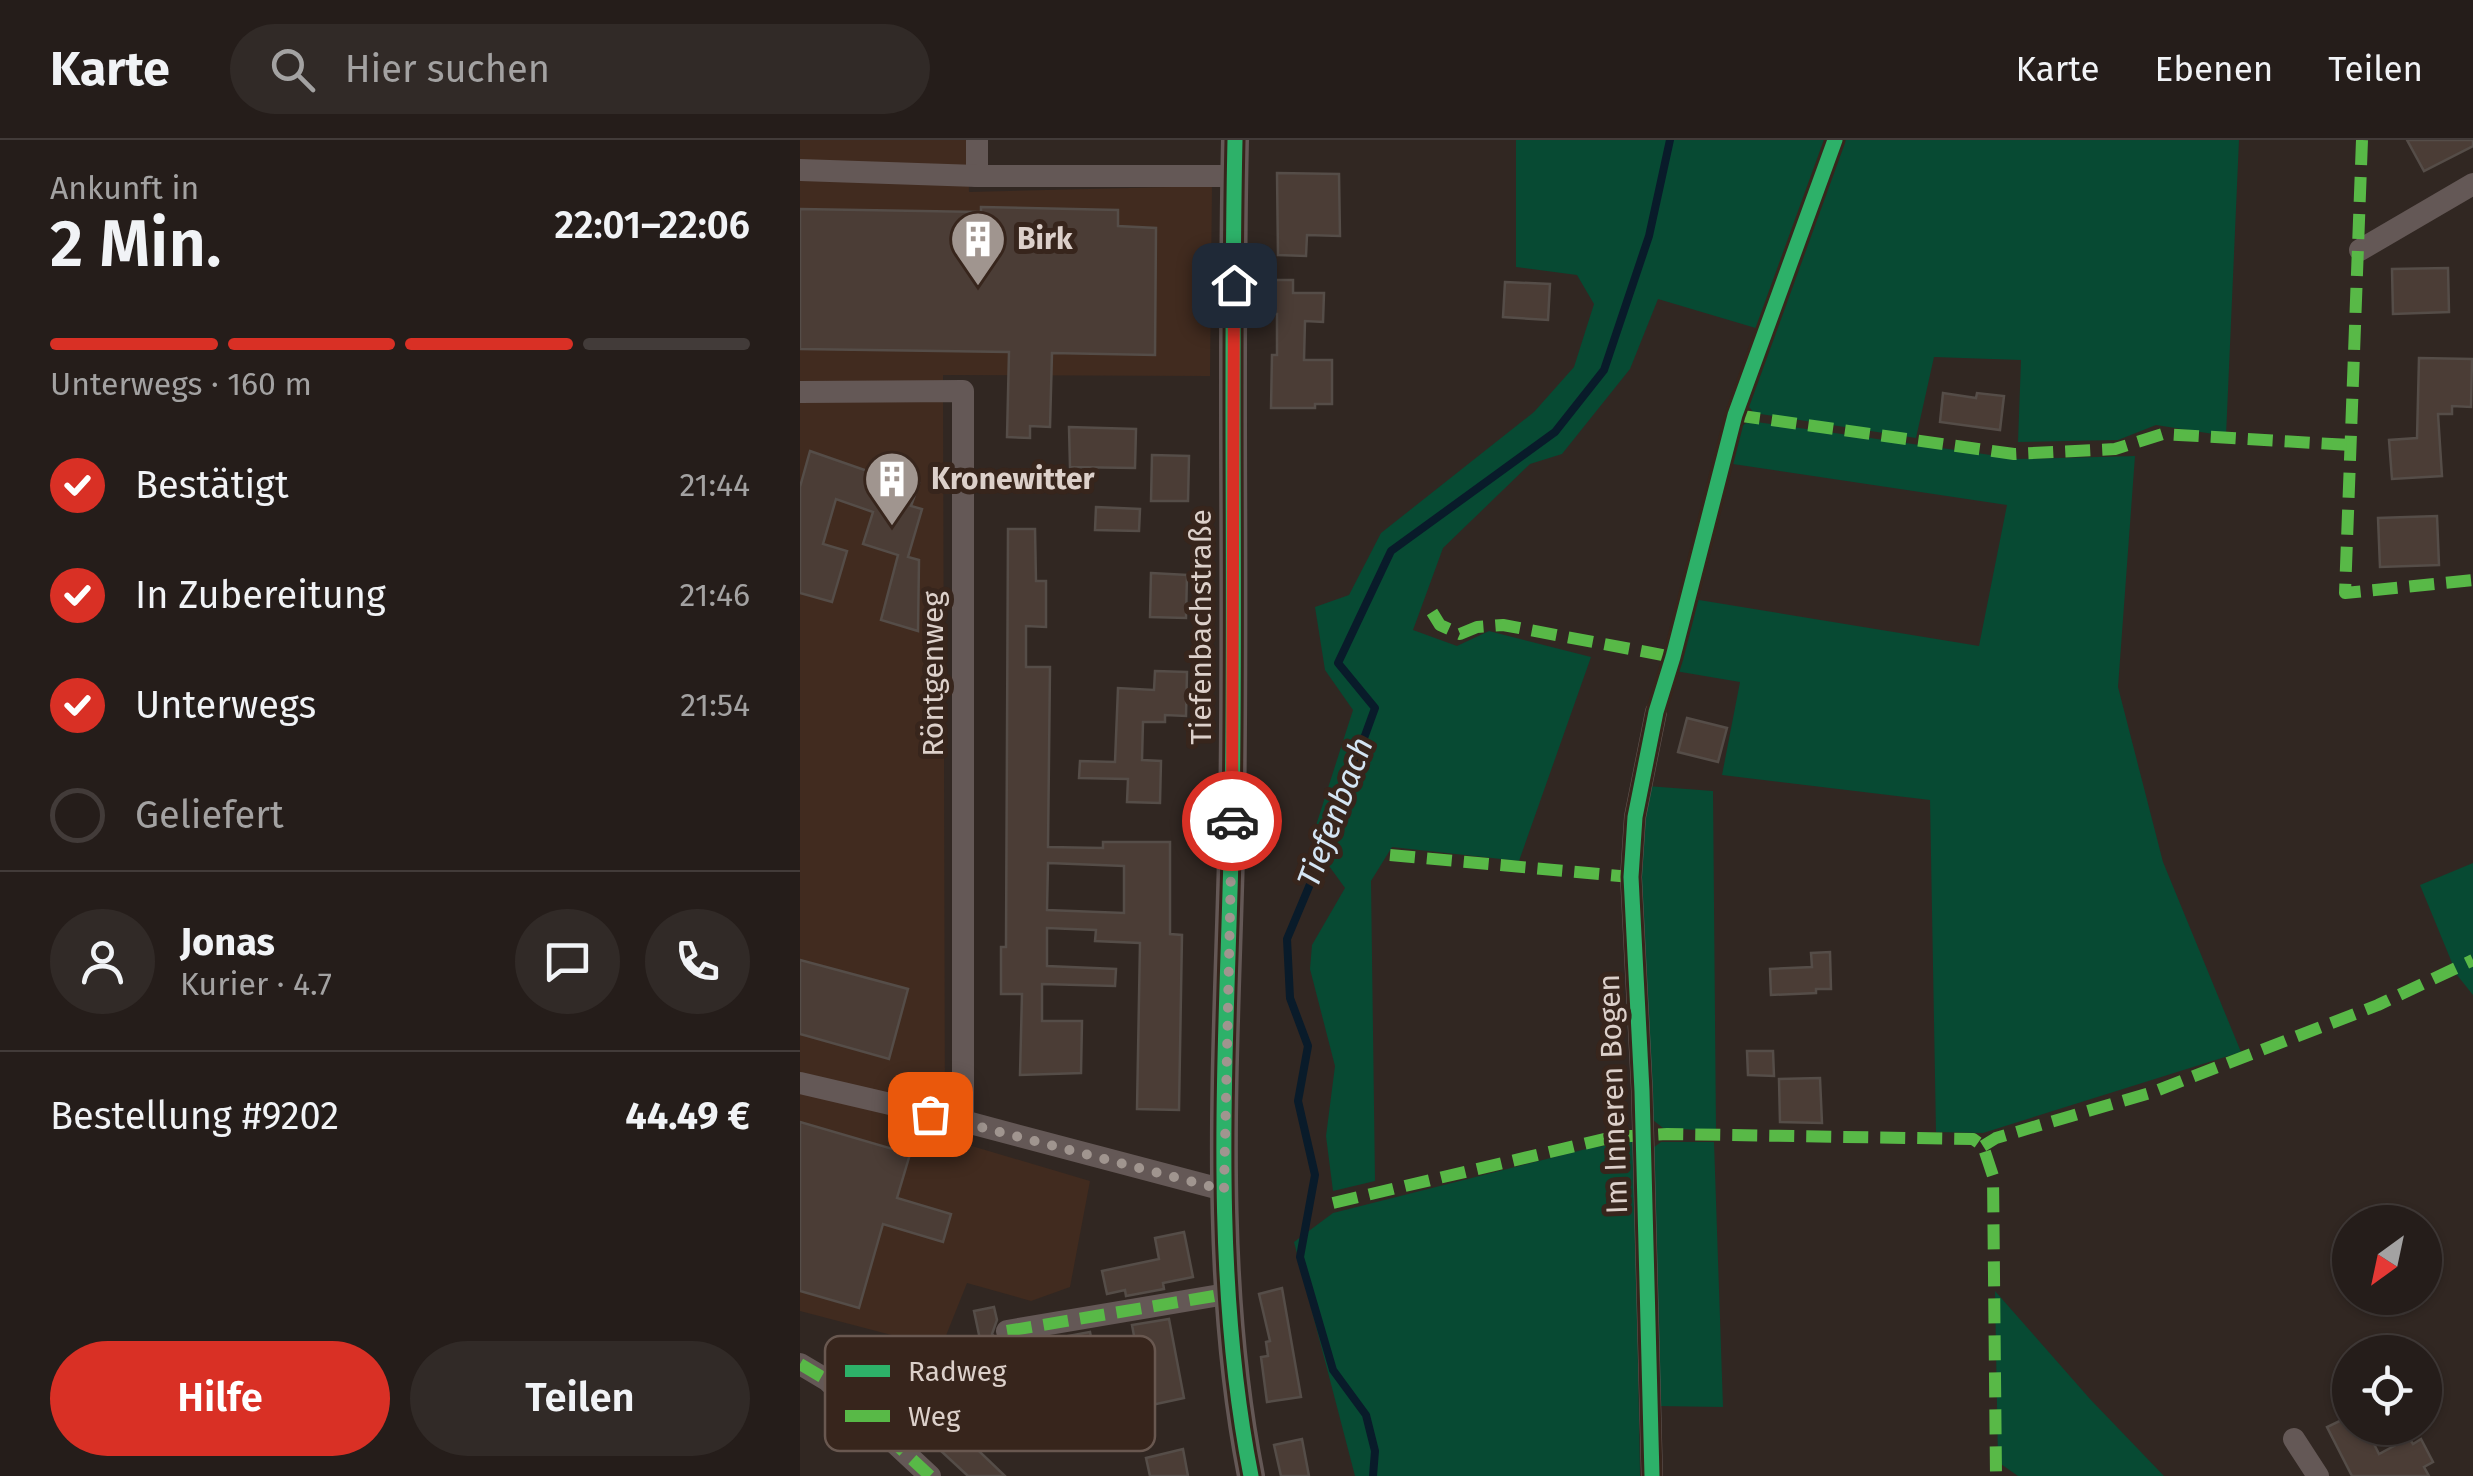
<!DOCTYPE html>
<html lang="de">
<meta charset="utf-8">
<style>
body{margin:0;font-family:"Fira Sans",sans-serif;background:#312a27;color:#f1f3f6;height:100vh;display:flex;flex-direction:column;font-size:38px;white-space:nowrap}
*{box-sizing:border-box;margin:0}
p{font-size:32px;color:#a3a2a2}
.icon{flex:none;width:55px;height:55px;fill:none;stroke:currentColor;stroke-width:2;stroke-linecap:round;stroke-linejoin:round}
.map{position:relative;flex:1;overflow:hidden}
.drawer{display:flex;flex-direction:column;background:#251d1a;width:800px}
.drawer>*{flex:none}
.needle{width:65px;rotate:213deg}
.fabs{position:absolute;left:1532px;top:1065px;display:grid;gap:20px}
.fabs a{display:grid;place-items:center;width:110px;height:110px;border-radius:50%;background:#251d1a;box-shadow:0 2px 8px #0004,0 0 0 2px #423b39;font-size:50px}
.pin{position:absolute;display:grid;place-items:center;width:85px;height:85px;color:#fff;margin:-42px;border-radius:20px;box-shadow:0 5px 15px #0006}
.courier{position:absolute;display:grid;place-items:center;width:100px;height:100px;margin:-50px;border:8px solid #d93025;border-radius:50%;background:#fff;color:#222;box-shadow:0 2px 12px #0007}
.overview em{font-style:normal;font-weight:600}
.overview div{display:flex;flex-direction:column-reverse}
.overview{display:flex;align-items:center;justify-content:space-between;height:170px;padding:0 50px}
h1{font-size:65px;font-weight:600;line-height:75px}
.bar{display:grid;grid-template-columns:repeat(4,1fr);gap:15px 10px;align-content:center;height:120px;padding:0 50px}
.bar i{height:12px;border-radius:8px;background:#423b39}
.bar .active{background:#d93025}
.bar p{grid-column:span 4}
.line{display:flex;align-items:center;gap:25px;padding:0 50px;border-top:2px solid #423b39}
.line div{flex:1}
.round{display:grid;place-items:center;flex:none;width:105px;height:105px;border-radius:52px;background:#312a27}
ol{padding:0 50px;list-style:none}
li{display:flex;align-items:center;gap:30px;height:110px}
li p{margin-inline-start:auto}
li .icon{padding:10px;border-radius:50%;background:#d93025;color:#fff;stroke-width:4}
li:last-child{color:#a3a2a2}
li i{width:55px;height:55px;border:5px solid #423b39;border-radius:50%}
.primary-button{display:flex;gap:20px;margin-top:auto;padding:20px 50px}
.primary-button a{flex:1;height:115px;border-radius:60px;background:#d93025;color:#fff;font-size:40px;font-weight:600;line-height:115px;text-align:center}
.primary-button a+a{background:#312a27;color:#f1f3f6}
header{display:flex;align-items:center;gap:60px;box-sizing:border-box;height:140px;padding:0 50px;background:#251d1a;border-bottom:2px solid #423b39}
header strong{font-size:48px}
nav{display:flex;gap:55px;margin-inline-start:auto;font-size:35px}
.search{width:700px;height:90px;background:#312a27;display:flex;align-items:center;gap:25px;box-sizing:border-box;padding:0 35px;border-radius:55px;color:#a3a2a2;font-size:38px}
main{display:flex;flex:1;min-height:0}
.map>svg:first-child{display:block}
</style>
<header>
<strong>Karte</strong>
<div class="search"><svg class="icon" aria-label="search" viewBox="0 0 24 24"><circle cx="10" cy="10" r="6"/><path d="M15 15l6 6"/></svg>Hier suchen</div>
<nav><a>Karte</a><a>Ebenen</a><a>Teilen</a></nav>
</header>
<main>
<section class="drawer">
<div class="overview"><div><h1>2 Min.</h1><p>Ankunft in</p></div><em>22:01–22:06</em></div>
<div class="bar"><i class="active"></i><i class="active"></i><i class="active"></i><i></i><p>Unterwegs · 160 m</p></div>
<ol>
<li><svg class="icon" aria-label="check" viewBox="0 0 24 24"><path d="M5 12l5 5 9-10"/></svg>Bestätigt<p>21:44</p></li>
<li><svg class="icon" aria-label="check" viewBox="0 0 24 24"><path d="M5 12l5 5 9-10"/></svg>In Zubereitung<p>21:46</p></li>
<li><svg class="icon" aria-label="check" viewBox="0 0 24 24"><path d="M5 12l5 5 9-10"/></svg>Unterwegs<p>21:54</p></li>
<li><i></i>Geliefert</li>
</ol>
<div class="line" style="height:180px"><a class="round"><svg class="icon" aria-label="person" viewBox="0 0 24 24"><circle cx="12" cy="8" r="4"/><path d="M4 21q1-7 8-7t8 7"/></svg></a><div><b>Jonas</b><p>Kurier · 4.7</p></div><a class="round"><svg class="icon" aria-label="chat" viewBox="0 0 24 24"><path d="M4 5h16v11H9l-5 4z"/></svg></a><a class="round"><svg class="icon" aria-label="phone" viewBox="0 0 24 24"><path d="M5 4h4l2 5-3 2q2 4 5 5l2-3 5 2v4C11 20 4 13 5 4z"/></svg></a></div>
<div class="line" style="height:130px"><div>Bestellung #9202</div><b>44.49 €</b></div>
<div class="primary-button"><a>Hilfe</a><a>Teilen</a></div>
</section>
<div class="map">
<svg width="1673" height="1336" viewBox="0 0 1673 1336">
<rect width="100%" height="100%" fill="#312722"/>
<path fill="#412b1f" d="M0 0H168L169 52 412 46 410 236 143 235 145 998 290 1041 270 1147 231 1161 167 1143 141 1208 0 1171Z"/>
<g fill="#074a33">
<path d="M716 0H1030L959 189 858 159 830 229 762 314 730 324 643 408 613 490 657 506 689 491 791 517 719 721 592 707 571 741 575 1041 533 1051 526 996 535 926 510 829 512 805 545 748 511 701 553 570 525 530 515 467 549 455 581 393 734 272 774 227 794 164 777 135 716 127Z"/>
<path d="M1041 0H1439L1426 296 1356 285 1318 300 1218 302 1221 220 1134 217 1116 298 954 273 945 262Z"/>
<path d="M949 281 1219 319 1335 316 1318 547 1363 722 1441 912 1183 993 1136 992 1130 660 922 635 940 542 875 531 893 459 1179 506 1207 365 926 323 935 291Z"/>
<path d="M847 646 913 651 916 991 863 988 853 980 838 709Z"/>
<path d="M1673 723V855L1657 835 1620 745Z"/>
<path d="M834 1001 840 1336H555L494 1102 533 1073 790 1008Z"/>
<path d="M861 1002H914L923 1267 856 1266 853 1008Z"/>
<path d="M1195 1151 1290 1259 1364 1336H1218L1198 1322Z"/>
</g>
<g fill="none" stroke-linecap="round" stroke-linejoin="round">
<path stroke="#091b2a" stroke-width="8" d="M573 1336 575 1311 566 1275 533 1230 500 1117 515 1035 498 961 508 906 490 858 487 799 516 730 575 568 538 523 591 411 755 292 804 230 849 96 870 0"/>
</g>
<g fill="#4b3d36" stroke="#554d48" stroke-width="2.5" fill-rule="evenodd">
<path d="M1607 0H1673V6L1624 31Z"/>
<path d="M477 33 539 34 540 96 507 95 506 116 478 115Z"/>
<path d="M181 67 318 70V86L356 88 355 215 252 213 250 287 230 286V298L207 297 209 212 0 209V69L181 72Z"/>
<path d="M1648 128 1649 172 1593 174 1592 129Z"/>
<path d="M463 140H493V153H524L523 182 505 181 504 220H532V264H515V268H471L472 215H477V174L462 173Z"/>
<path d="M705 142 750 144 748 180 703 177Z"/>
<path d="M1619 218 1672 219 1671 267 1652 266V274H1638L1642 336 1592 339 1589 300 1617 298Z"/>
<path d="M1143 253 1176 258 1177 253 1204 256 1200 290 1140 282Z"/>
<path d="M269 287 336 289 335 328 270 327Z"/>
<path d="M10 311 76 334V331L119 343 111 366 122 369 108 417 119 420 118 491 81 480 98 415 63 404 73 372 36 359 23 404 47 411 32 462 0 453V347Z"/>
<path d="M352 315 389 316 388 361H351Z"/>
<path d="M296 367 340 369 339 391 295 390Z"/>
<path d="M1637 376 1639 425 1580 427 1578 378Z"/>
<path d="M208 389H235L236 441H246V487L226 486V527H250L248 707 303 708V702H370V794L382 795 379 970 337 969 340 803 295 801 296 790 247 788V826L316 829 315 846 242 844V881H282L281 933 220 935 222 854H201V807H206ZM248 723 324 726V773L247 770Z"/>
<path d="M351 433 387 435 386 478 350 477Z"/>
<path d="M355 531 387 532 386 576 365 575V582H343L342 620 361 621 360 663 327 662 328 639 279 638 280 621 315 622 318 548 354 550Z"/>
<path d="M887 578 927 588 918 622 878 612Z"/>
<path d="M1030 812 1031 849H1016V853L971 855 970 829 1012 827 1011 813Z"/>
<path d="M0 820 108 849 89 919 0 894Z"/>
<path d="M947 911H973L974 936 948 935Z"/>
<path d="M1020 938 1022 983 980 982 979 939Z"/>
<path d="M0 982 110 1014 97 1058 151 1074 143 1102 83 1084 59 1168 0 1151Z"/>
<path d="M384 1092 393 1137 363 1143 364 1149 326 1156 325 1150 307 1154 302 1131 359 1119 355 1098Z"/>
<path d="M482 1148 501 1257 467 1262 461 1217 468 1216 466 1202 470 1201 459 1154Z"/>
<path d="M194 1167 197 1180 192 1194 202 1205 209 1238 189 1242 174 1171Z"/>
<path d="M369 1179 384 1258 347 1266 332 1185Z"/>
<path d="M290 1192 304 1265 256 1274 258 1287 241 1290 226 1224 256 1218 252 1199Z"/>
<path d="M122 1249 167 1285 160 1293 205 1336H168L100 1273Z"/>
<path d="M1550 1276V1288H1566L1579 1314 1609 1298 1613 1304 1621 1299 1633 1322 1624 1327 1629 1336H1552L1527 1287Z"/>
<path d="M502 1299 509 1336H481L474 1305Z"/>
<path d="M383 1309 388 1336H350L346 1318Z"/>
</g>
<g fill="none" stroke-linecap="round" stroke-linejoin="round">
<g stroke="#645856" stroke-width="22">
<path d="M177 0V36"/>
<path d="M0 30 177 36H434"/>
<path d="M1560 110 1673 44"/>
<path d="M0 252 163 251V981"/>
<path d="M0 943 163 981 424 1050"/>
<path d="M207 1191 426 1154"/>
<path d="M0 1224 27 1240 130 1336"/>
<path d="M1494 1299 1518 1336"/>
<path d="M852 1336 842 951 831 737 835 677 856 572"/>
</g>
<path stroke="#645856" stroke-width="28" d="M435 0C430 224 436 449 432 673 428 894 408 1118 451 1336"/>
<g stroke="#58b947" stroke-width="12" stroke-dasharray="25 12" stroke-linecap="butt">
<path d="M1562 0 1545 453 1673 440"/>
<path d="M935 275 1214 314 1315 309 1363 294 1549 305"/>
<path d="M632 472 640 485 660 494 677 487 703 485 873 517"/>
<path d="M590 715 831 737"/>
<path d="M1183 1006 1196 998 1353 952 1578 865 1673 820"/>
<path d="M533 1063 813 997 867 994 1173 999 1183 1006 1193 1036 1196 1336"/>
<path d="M207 1191 426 1154"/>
<path d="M0 1224 27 1240 130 1336"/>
</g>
<g stroke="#37251c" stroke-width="21">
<g id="cycleway">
<path d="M435 0C430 224 436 449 432 673 428 894 408 1118 451 1336"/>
<path d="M852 1336 842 951 831 737 835 677 856 572 873 517 935 275 1035 0"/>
</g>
</g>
<use href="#cycleway" stroke="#2db169" stroke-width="15"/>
</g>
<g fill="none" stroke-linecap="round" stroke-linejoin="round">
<path stroke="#a0958f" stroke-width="10" stroke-dasharray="0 18" d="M130 974 424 1050 432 681"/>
<path stroke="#d93025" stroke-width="12" d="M432 681 434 145"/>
</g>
<defs>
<g id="building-pin" transform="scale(2.875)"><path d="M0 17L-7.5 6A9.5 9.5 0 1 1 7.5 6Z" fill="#a0958f" stroke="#37251c"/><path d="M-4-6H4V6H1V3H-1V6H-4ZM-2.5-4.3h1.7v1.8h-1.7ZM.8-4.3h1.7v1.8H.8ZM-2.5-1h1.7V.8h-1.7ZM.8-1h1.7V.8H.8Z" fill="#fff"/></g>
</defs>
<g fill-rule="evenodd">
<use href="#building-pin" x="178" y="99"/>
<use href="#building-pin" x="92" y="339"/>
</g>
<g text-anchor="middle" stroke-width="10" stroke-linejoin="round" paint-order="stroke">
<g font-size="30" font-weight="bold" fill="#dcd0ca" stroke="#37251c" text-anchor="start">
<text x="217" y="109">Birk</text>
<text x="131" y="349">Kronewitter</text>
</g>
<g font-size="30" fill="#dcd0ca" stroke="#37251c">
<text transform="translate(401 487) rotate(-90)" y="10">Tiefenbachstraße</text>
<text transform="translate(133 534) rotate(-90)" y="10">Röntgenweg</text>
<text transform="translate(813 954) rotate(-92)" y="10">Im Inneren Bogen</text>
</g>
<g font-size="32" font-style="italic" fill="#d4e5f4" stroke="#37251c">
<text transform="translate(535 672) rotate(-69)" y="11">Tiefenbach</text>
</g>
</g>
<rect x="25" y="1196" width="330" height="115" rx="15" fill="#37251c" stroke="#695850" stroke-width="2.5"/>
<rect x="45" y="1225" width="45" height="12" fill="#2db169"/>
<rect x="45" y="1270" width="45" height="12" fill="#58b947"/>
<g font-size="28" fill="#dcd0ca">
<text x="108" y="1241">Radweg</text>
<text x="108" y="1286">Weg</text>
</g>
</svg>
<div class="fabs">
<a><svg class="needle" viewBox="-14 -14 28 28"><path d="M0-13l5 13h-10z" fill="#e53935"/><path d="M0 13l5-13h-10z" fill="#a3a2a2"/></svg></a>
<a><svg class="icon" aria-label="locate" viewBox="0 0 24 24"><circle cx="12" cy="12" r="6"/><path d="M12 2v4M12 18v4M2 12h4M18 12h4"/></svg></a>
</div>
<div class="pin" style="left:130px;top:974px;background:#ea580c"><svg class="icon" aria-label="bag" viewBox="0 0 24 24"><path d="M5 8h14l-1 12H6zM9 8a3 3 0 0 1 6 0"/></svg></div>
<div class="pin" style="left:434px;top:145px;background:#1f2937"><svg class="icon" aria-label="home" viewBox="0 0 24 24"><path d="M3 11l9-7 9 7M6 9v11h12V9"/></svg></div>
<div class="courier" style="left:432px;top:681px"><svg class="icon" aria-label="car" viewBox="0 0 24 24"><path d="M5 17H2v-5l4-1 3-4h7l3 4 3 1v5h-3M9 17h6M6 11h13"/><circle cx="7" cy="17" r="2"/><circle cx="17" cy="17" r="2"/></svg></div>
</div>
</main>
